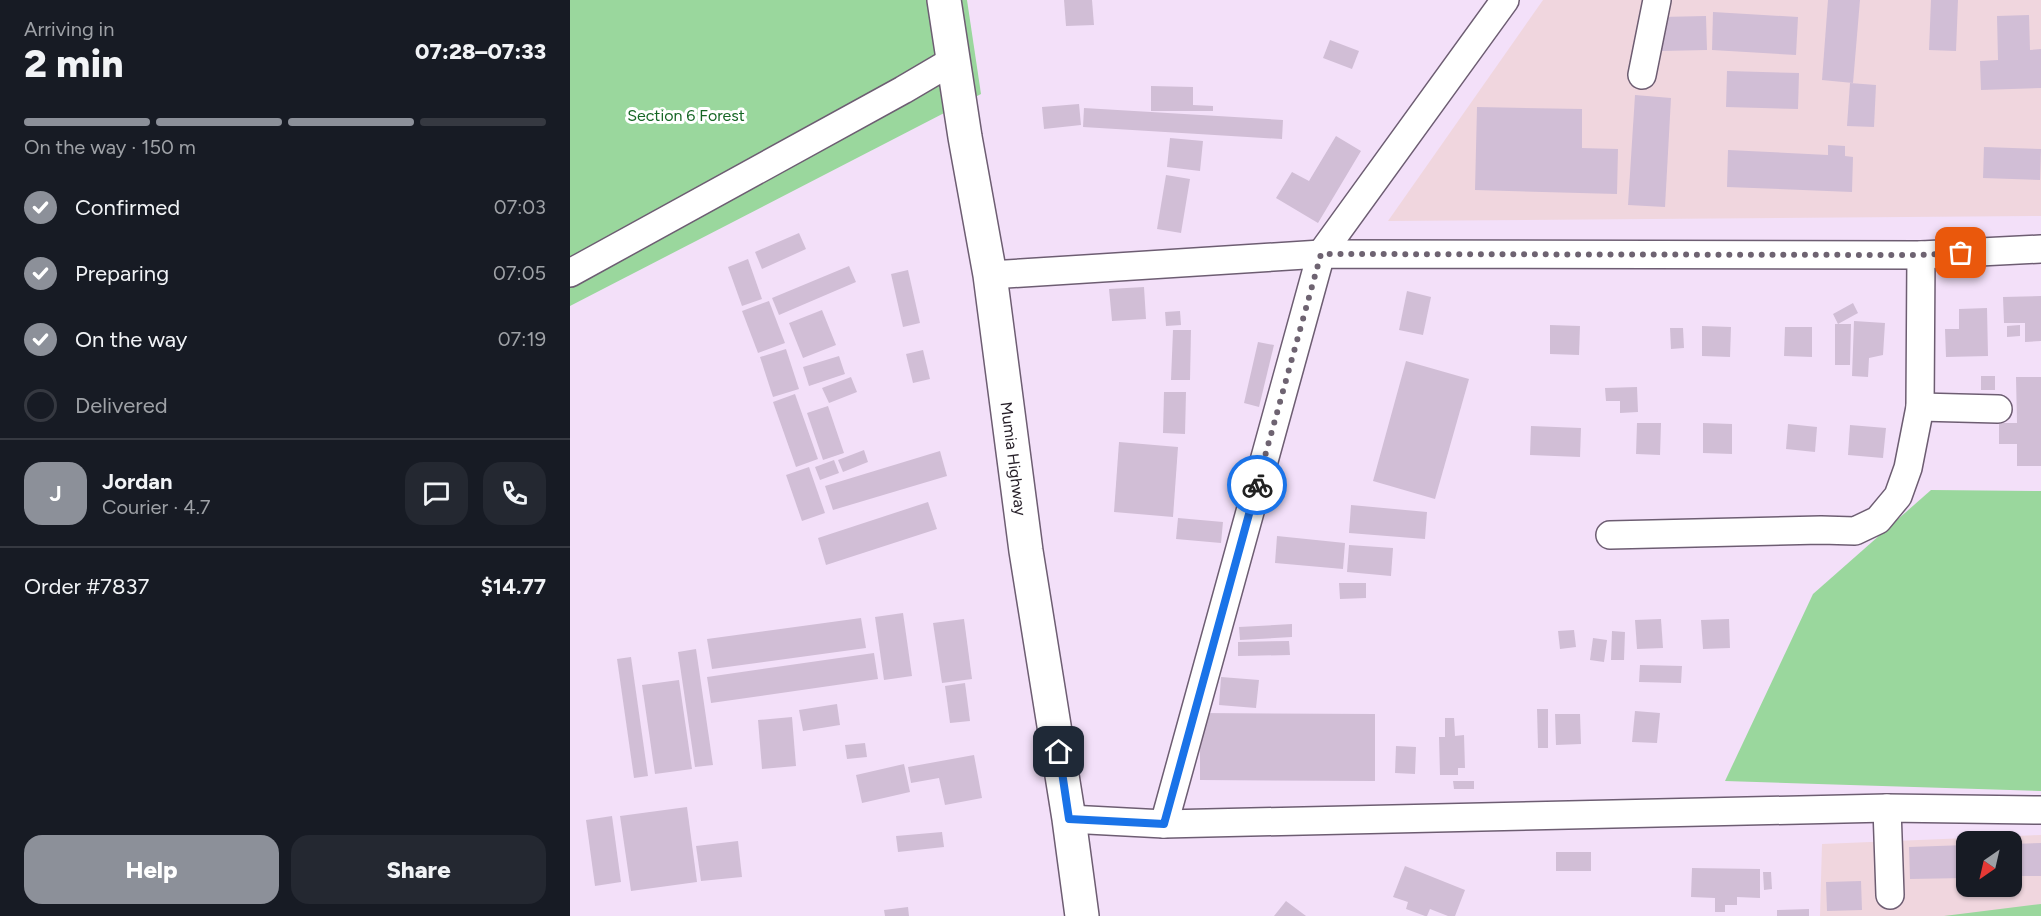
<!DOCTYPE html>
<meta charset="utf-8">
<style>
body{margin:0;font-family:Figtree,sans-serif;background:#242831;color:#f1f3f6;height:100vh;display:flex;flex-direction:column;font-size:22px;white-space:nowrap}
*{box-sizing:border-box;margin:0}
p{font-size:20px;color:#9ea1a6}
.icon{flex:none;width:33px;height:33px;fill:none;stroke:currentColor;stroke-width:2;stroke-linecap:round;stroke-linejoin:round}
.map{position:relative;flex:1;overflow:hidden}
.drawer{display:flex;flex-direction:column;background:#171b24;width:570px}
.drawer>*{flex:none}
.needle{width:39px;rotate:214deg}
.tools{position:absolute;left:1386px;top:831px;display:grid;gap:12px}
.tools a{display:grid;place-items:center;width:66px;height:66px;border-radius:12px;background:#171b24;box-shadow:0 2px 4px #0004;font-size:30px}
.pin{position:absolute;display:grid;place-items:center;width:51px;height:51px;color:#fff;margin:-26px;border-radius:12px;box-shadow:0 3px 9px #0006}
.courier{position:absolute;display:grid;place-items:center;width:60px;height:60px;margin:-30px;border:4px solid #1a73e8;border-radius:50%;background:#fff;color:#222;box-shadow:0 2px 8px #0007}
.overview em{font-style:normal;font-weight:800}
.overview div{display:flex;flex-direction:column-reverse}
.overview{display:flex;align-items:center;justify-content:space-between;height:102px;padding:0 24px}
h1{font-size:39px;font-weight:800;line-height:45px}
.bar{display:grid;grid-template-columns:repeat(4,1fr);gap:9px 6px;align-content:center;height:72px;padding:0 24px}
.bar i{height:8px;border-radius:4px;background:#363941}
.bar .selected{background:#8c9099}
.bar p{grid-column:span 4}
.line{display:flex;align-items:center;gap:15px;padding:0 24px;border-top:2px solid #363941}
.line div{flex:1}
.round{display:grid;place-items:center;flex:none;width:63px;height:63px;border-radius:18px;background:#242831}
ol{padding:0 24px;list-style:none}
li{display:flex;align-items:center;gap:18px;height:66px}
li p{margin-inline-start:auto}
li .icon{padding:6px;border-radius:50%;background:#8c9099;color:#fff;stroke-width:4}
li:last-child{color:#9ea1a6}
li i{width:33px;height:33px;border:3px solid #363941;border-radius:50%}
.button{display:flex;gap:12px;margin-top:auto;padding:12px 24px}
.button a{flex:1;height:69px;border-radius:18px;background:#8c9099;color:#fff;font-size:24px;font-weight:800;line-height:69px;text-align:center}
.button a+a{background:#242831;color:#f1f3f6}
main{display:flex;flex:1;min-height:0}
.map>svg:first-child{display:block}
</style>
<main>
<section class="drawer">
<div class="overview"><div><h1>2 min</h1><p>Arriving in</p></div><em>07:28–07:33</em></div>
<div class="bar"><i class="selected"></i><i class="selected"></i><i class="selected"></i><i></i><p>On the way · 150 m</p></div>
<ol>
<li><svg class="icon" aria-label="check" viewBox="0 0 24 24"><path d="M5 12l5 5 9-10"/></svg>Confirmed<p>07:03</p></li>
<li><svg class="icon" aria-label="check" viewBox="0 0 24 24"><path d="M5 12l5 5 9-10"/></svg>Preparing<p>07:05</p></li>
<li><svg class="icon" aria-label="check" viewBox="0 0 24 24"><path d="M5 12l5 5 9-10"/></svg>On the way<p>07:19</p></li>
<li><i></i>Delivered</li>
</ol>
<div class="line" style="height:108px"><b class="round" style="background:#8c9099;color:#fff">J</b><div><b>Jordan</b><p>Courier · 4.7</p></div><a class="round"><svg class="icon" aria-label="chat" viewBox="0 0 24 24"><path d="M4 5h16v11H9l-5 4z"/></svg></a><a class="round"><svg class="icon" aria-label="phone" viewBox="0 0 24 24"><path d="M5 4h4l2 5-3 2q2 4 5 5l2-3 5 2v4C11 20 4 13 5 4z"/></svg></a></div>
<div class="line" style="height:78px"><div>Order #7837</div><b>$14.77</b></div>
<div class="button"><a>Help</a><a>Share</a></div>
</section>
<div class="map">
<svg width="1471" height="916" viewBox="0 0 1471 916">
<rect width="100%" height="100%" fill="#f3e0f9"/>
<g fill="#f0d6de" fill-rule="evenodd">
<path d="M973 0H1471V216L818 221Z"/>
<path d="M1471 835V916H1250L1252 844ZM1396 842H1442V886H1396Z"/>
</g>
<g fill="#9ad79d">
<path d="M0 0H397L411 94 0 306Z"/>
<path d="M1361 490 1471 491V791L1155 781 1243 594Z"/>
<path d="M1471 904V916H1374Z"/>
</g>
<g fill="#d1bed6">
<path d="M494 0H522L524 25 496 26Z"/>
<path d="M1258 0H1290L1283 83 1252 80Z"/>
<path d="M1361 0H1388L1386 51 1359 50Z"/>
<path d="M1143 12 1228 17 1226 55 1142 50Z"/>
<path d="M1459 15 1460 50 1471 49V88L1411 90 1410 61 1428 60 1427 16Z"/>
<path d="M1136 16 1137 50 1092 51 1091 17Z"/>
<path d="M760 40 789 51 782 69 753 58Z"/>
<path d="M1157 71 1229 73 1228 109 1156 107Z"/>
<path d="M1280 83 1306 85 1304 127 1277 126Z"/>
<path d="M581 86 623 87V105L643 106V111H581Z"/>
<path d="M1065 95 1101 98 1095 207 1058 205Z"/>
<path d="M509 104 511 125 474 129 472 107Z"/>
<path d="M907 107 1012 109V148L1048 149 1047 194 905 190Z"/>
<path d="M514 108 713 120 712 139 513 127Z"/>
<path d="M766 136 791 151 748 223 706 198 722 172 739 181Z"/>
<path d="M600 138 633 141 630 171 597 167Z"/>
<path d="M1258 145 1275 146V156L1283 157 1282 192 1157 187 1158 150 1258 155Z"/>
<path d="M1414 147 1471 149 1470 180 1413 178Z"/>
<path d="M596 175 620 179 611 233 587 229Z"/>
<path d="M229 233 236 249 192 269 185 252Z"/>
<path d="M178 259 192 299 172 306 158 267Z"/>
<path d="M279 266 286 282 209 315 202 298Z"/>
<path d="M338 270 350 323 333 327 321 274Z"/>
<path d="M574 287 576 319 542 321 539 289Z"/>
<path d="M837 291 861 297 853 335 829 330Z"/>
<path d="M1471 296V341L1455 342V323H1434L1433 297Z"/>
<path d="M199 301 215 343 188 353 172 311Z"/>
<path d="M1283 303 1288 313 1268 324H1281L1280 365H1265V324H1268L1263 314Z"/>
<path d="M1417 308 1418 356 1376 357 1375 329H1389V309Z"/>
<path d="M252 310 266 345 233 358 219 323Z"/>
<path d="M610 311 611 325 596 326 595 312Z"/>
<path d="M1284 321 1315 323 1313 355 1299 358 1298 377 1282 376Z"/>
<path d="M980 325 1010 326 1009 355 980 354Z"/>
<path d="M1450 325V336L1437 337V326Z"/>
<path d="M1132 326 1161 327 1160 357 1132 356Z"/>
<path d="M1215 327H1242V357L1214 356Z"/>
<path d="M1100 328H1113L1114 348 1101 349Z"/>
<path d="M603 330H621L620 380H601Z"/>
<path d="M688 342 704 345 689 407 674 403Z"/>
<path d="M216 349 229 389 203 397 190 357Z"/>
<path d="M353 350 360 379 343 383 336 354Z"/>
<path d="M269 356 275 374 239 386 233 367Z"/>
<path d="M836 361 899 379 865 499 803 481Z"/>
<rect x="1411" y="376" width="14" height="14"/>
<path d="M281 377 287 392 259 403 252 388Z"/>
<path d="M1446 377H1471V466H1447V444H1429V423H1447Z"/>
<path d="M1067 387 1068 412 1050 413V401H1036L1035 388Z"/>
<path d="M594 392H616L615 434 593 433Z"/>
<path d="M225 394 248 459 226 467 203 402Z"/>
<path d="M258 406 274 453 253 460 237 413Z"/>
<path d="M1067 423H1091L1090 455 1066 454Z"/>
<path d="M1133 423 1162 424V454L1133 453Z"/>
<path d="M1218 424 1247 427 1245 452 1216 449Z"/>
<path d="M1280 425 1316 428 1313 458 1278 455Z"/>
<path d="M961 426 1011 428 1010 457 960 455Z"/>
<path d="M549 442 608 447 603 517 544 512Z"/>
<path d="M294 450 298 462 273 472 268 460Z"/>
<path d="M370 451 377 476 263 510 255 486Z"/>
<path d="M264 460 269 473 250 480 245 467Z"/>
<path d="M239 467 255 513 232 521 216 475Z"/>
<path d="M358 502 367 529 256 565 248 538Z"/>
<path d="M781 505 857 512 855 539 779 533Z"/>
<path d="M608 518 653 522 651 543 606 539Z"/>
<path d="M707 536 775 543 773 569 705 563Z"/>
<path d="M779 545 823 548 821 576 777 572Z"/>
<path d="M769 583H796V598L770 599Z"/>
<path d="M333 613 342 676 314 680 305 617Z"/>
<path d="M291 618 296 648 142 669 137 639Z"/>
<path d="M394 619 402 679 372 683 363 623Z"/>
<path d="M1091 619 1093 648 1067 649 1065 620Z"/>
<path d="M1159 619 1160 648 1133 649 1131 620Z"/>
<path d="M722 624V637L670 640 669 627Z"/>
<path d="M1004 630 1006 647 990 649 988 631Z"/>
<path d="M1042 631 1055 632 1054 660H1041Z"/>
<path d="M1023 638 1037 640 1034 662 1020 660Z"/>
<path d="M719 641 720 655 668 656V642Z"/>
<path d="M126 649 143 765 125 767 108 652Z"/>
<path d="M304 653 308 679 141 703 137 677Z"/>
<path d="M61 657 78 776 64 778 47 659Z"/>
<path d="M1070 665 1112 666 1111 683 1069 682Z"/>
<path d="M651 677 689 680 686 708 649 705Z"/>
<path d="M109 680 122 769 85 774 72 685Z"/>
<path d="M395 683 400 721 380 723 375 686Z"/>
<path d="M267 704 270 725 233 731 229 710Z"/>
<path d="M967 709H978V748H968Z"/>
<path d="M1065 711 1090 713 1087 743 1062 742Z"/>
<path d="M630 713 805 714V781L630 780Z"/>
<path d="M985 714H1010L1011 744 986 745Z"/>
<path d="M222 717 226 766 192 769 188 720Z"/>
<path d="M875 718H884L885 736 894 735 895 768H888V775H870L869 737H875Z"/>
<path d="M295 743 297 757 277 759 275 745Z"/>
<path d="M826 746 846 747 845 774 825 773Z"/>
<path d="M404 755 412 798 375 805 369 778 341 783 338 767Z"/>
<path d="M334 764 340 792 292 803 286 775Z"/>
<path d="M883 781H904V789H884Z"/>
<path d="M117 807 127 882 61 891 50 816Z"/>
<path d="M42 816 51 882 25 886 16 820Z"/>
<path d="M372 832 374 847 328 852 326 836Z"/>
<path d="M168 841 172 877 131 881 126 846Z"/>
<path d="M1471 843V876H1442V844Z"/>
<path d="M1396 845V878L1340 879 1339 847Z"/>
<rect x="986" y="852" width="35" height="19"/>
<path d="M835 866 895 890 885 916H878L860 909 857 916H855L836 909 838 902 823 897Z"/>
<path d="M1122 868 1190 869V898L1167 897V905H1155V912H1145V898L1121 897Z"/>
<path d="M1193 872H1201L1202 889 1194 890Z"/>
<path d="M1291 881 1292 910 1257 911 1256 882Z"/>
<path d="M716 901 736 916H704Z"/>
<path d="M338 907 339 916H315L314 910Z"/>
<path d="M1239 909V916H1207V910Z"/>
</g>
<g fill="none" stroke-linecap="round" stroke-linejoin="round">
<g stroke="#6d5d72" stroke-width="30">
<g id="minor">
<path d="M1072 75 1087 0"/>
<path d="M0 273 333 90 384 60"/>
<path d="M420 275 751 254 1351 255 1471 249"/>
<path d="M1350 407 1428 409"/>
<path d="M1040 535 1251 530 1285 531 1308 520 1328 496 1338 468 1350 407 1351 255"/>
<path d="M1317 808 1320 895"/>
<path d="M499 819 594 824 1317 808 1471 810"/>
<path d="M594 824 751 254 935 0"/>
</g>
</g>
<g stroke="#6d5d72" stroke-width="36">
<g id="highway">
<path id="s1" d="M374 0 395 137 420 275 456 551 499 819 512 916"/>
</g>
</g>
<use href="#minor" stroke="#fff" stroke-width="27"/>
<use href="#highway" stroke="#fff" stroke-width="33"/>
</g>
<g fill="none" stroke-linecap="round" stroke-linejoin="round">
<path stroke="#6e6371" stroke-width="6" stroke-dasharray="0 10.8" d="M687 485 751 254 1351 255 1391 253"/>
<path stroke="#1a73e8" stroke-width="8" d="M489 752 499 819 594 824 687 485"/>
</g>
<g text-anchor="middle" stroke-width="6" stroke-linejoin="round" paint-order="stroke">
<g font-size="16" fill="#156624" stroke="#fff">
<text x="116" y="121">Section 6 Forest</text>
</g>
<g font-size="16" fill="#261f28" stroke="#fff">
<text dy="6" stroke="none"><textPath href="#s1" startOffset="464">Mumia Highway</textPath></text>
</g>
</g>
</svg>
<div class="tools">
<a><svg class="needle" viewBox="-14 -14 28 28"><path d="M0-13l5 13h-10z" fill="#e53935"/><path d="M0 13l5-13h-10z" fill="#9ea1a6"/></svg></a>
</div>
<div class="pin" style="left:1391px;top:253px;background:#ea580c"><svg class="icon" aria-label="bag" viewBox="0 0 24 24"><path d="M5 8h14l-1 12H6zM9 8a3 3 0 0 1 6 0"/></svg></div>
<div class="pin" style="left:489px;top:752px;background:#1f2937"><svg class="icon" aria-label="home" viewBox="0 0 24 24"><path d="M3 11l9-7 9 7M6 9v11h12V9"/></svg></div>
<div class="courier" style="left:687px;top:485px"><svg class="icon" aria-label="bike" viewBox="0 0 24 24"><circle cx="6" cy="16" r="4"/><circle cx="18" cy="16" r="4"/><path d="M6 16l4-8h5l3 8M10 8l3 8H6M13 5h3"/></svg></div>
</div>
</main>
